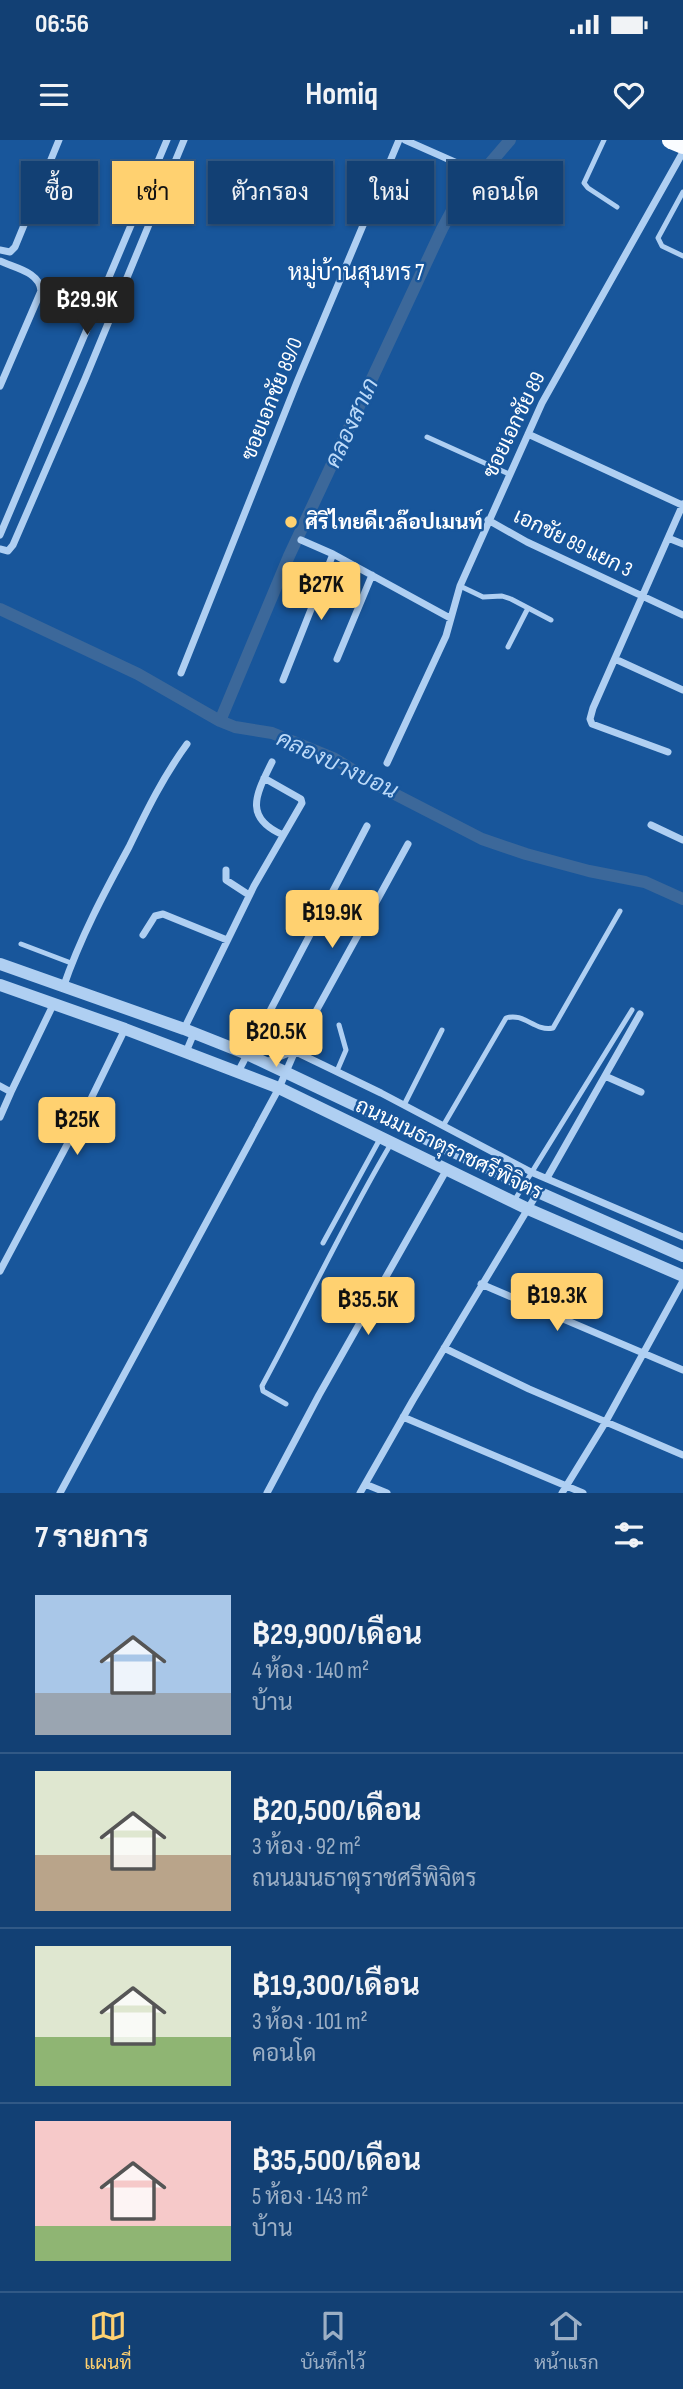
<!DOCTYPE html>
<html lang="th">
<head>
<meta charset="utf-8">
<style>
  :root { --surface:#124074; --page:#1b4779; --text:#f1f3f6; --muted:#9cafc5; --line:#315986; --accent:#ffd170 }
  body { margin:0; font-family:"Sofia Sans Condensed",Sarabun,sans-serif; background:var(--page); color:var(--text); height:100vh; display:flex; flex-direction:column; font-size:26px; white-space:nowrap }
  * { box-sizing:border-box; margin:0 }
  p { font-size:23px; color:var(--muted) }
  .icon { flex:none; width:38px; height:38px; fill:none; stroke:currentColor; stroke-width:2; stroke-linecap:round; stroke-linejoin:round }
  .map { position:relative; height:1353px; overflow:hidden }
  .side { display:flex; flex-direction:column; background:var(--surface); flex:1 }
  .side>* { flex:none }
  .hud { position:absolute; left:21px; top:21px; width:642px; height:63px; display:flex; gap:14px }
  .price { position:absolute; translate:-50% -60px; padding:0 16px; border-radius:7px; background:var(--accent); color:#111; font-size:23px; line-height:46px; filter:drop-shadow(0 2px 4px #0008) }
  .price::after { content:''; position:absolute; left:50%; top:42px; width:21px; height:16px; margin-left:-10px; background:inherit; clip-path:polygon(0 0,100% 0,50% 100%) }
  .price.selected { background:#222; color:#fff }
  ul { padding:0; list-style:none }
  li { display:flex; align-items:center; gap:21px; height:175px; padding:0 35px }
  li+li { border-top:2px solid var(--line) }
  li span { display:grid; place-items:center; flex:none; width:196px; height:140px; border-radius:0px; color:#555 }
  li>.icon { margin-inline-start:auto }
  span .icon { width:84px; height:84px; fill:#fffc; stroke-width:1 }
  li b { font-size:30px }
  h2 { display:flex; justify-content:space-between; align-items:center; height:84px; padding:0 35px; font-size:30px }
  .tag { padding:0 24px; border-radius:0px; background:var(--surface); box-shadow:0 2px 5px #0004,0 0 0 2px var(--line); font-size:24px; line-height:63px }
  .tag.selected { background:var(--accent); color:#111 }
  .status { display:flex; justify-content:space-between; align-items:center; height:49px; padding:0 35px; background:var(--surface); direction:ltr }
  .status svg { height:19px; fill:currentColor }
  header { display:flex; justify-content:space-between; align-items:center; height:91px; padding:0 35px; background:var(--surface); font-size:32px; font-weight:700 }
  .menu { display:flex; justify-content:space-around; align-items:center; height:98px; border-top:2px solid var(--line); background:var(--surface); font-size:19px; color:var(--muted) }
  .menu a { display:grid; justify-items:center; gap:4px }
  .menu .selected { color:var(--accent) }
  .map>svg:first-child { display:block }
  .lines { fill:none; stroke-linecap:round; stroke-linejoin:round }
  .canal { stroke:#3c689a; stroke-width:12 }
  .service { stroke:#afcff2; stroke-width:5 }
  .minor { stroke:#afcff2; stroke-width:7 }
  .tertiary { stroke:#afcff2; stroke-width:12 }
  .primary { stroke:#fafcff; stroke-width:18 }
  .poi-dot { fill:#ffd170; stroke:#18569b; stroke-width:2.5 }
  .labels { text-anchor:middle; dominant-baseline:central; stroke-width:5; stroke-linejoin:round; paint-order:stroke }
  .street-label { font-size:21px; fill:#fff; stroke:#18569b }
  .poi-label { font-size:21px; font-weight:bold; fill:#fff; stroke:#18569b; text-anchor:start }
  .neighbourhood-label { font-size:23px; fill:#fff; stroke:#18569b }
  .water-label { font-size:23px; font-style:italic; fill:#bbd9f8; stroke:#18569b }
</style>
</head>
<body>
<div class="status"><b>06:56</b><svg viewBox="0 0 49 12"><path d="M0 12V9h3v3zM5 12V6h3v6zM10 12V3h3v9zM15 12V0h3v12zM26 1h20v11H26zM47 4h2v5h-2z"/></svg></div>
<header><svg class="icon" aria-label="menu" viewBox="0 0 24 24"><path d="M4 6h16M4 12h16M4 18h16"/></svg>Homiq<svg class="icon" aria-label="heart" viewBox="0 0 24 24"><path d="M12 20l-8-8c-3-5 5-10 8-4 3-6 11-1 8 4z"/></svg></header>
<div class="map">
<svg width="683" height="1353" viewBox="0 0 683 1353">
  <rect width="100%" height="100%" fill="#18569b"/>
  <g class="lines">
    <path class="canal" d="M0,469L138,534L220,581L235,587L272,593L333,618L381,647L482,699L526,714L589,731L645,742L683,759
      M220,581L289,416L442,89L456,63L510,0"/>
    <path class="service" d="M604,0L584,43L588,48L617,67
      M683,52L658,98L662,106L683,116
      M427,297L509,334
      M460,446L483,457L502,456L511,459L551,480
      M508,507L528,468
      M21,804L71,823
      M337,931L346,910L339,885
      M404,965L442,890
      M443,986L506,878C524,872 535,892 553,888L620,771
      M514,1061L632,870
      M323,1103L381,997
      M286,1264L263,1251L262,1246C306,1165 345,1081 392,1002"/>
    <path class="minor" d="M405,0L466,27
      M0,110L10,112L15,107L59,0
      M0,121C15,128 40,132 41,151L0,246
      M528,294L682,365
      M488,380L527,402L683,475
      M0,395L167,0
      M668,398L683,404
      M301,400L333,414L450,478
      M0,409L8,411L13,405L85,239L184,0
      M337,519L372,435
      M615,519L683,550
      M181,533L297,242L399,0
      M283,540L333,414
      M668,612L592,584L590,579L593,568L683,364
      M272,622C257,653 242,677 283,695
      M387,623L446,496L460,446L542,263L683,12
      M651,685L683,700
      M226,730V740L249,755
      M143,795L155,776L163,774L227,800
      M63,848C80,798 104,753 129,707C147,670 163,637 187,604
      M184,889L254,746L302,663L301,659L264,638
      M186,912L194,893
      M266,922L294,911L381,953L531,1032L683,1097
      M238,932L367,686
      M605,936L641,952
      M0,946L11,952L54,863
      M0,977L11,952
      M547,1038L640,874
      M0,1131L86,969L125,889
      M481,1144L683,1230
      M444,1208L529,1249L683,1315
      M403,1277L583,1353
      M365,1344L387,1353
      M60,1353L279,948L298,904L408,704
      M267,1353L319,1255L447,1029
      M360,1353L413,1260L538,1052
      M562,1353L605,1283L683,1141"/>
    <path class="tertiary" d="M0,824L184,889L247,914L538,1052L683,1116
      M0,845L125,889L279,948L528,1069L683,1136"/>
    <path class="primary" d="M671,0L683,5"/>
  </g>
  <circle class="poi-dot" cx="291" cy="382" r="7"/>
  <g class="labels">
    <g class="street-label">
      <text transform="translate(272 259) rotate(-68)">ซอยเอกชัย 89/0</text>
      <text transform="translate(514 285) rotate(-64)">ซอยเอกชัย 89</text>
      <text transform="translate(573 403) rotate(26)">เอกชัย 89 แยก 3</text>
      <text transform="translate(449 1009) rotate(26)">ถนนมนธาตุราชศรีพิจิตร</text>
    </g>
    <g class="poi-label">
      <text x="305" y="382">ศิริไทยดีเวล๊อปเมนท์</text>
    </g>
    <g class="neighbourhood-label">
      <text x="356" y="133">หมู่บ้านสุนทร 7</text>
    </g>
    <g class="water-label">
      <text transform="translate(352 283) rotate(-65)">คลองสาเก</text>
      <text transform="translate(337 625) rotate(25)">คลองบางบอน</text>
    </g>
  </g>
</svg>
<b class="price selected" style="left:87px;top:197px">฿29.9K</b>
<b class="price" style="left:321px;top:482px">฿27K</b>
<b class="price" style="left:332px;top:810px">฿19.9K</b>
<b class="price" style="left:276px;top:929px">฿20.5K</b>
<b class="price" style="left:77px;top:1017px">฿25K</b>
<b class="price" style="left:557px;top:1193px">฿19.3K</b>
<b class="price" style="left:368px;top:1197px">฿35.5K</b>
<div class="hud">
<a class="tag">ซื้อ</a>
<a class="tag selected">เช่า</a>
<a class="tag">ตัวกรอง</a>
<a class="tag">ใหม่</a>
<a class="tag">คอนโด</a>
</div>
</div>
<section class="side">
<h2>7 รายการ<svg class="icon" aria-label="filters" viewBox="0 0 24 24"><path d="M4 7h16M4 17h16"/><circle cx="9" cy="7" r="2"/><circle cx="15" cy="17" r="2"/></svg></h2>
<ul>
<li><span style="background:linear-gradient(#a9c7e8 70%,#9aa5b1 0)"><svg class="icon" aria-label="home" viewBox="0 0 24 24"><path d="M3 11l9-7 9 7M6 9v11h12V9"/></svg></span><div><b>฿29,900/เดือน</b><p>4 ห้อง · 140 m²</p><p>บ้าน</p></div></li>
<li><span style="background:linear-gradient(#dfe7d0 60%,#b9a48a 0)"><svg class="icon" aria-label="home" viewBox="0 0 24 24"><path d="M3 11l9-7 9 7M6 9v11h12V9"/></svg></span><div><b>฿20,500/เดือน</b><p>3 ห้อง · 92 m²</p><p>ถนนมนธาตุราชศรีพิจิตร</p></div></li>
<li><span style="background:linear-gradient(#dfe7d0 65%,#8fb573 0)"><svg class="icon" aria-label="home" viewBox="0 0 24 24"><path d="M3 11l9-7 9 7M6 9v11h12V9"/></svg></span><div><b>฿19,300/เดือน</b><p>3 ห้อง · 101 m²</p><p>คอนโด</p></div></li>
<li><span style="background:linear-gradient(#f6c9c9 75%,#8fb573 0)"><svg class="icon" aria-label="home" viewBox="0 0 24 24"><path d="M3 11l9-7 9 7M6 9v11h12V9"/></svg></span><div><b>฿35,500/เดือน</b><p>5 ห้อง · 143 m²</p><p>บ้าน</p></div></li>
</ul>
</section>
<nav class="menu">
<a class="selected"><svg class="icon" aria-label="map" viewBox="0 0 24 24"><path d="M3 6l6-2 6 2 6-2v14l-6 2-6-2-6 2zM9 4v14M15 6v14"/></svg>แผนที่</a>
<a><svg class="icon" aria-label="saved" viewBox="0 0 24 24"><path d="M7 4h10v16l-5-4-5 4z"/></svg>บันทึกไว้</a>
<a><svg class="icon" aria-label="home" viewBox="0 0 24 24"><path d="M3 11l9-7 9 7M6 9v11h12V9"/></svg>หน้าแรก</a>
</nav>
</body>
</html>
